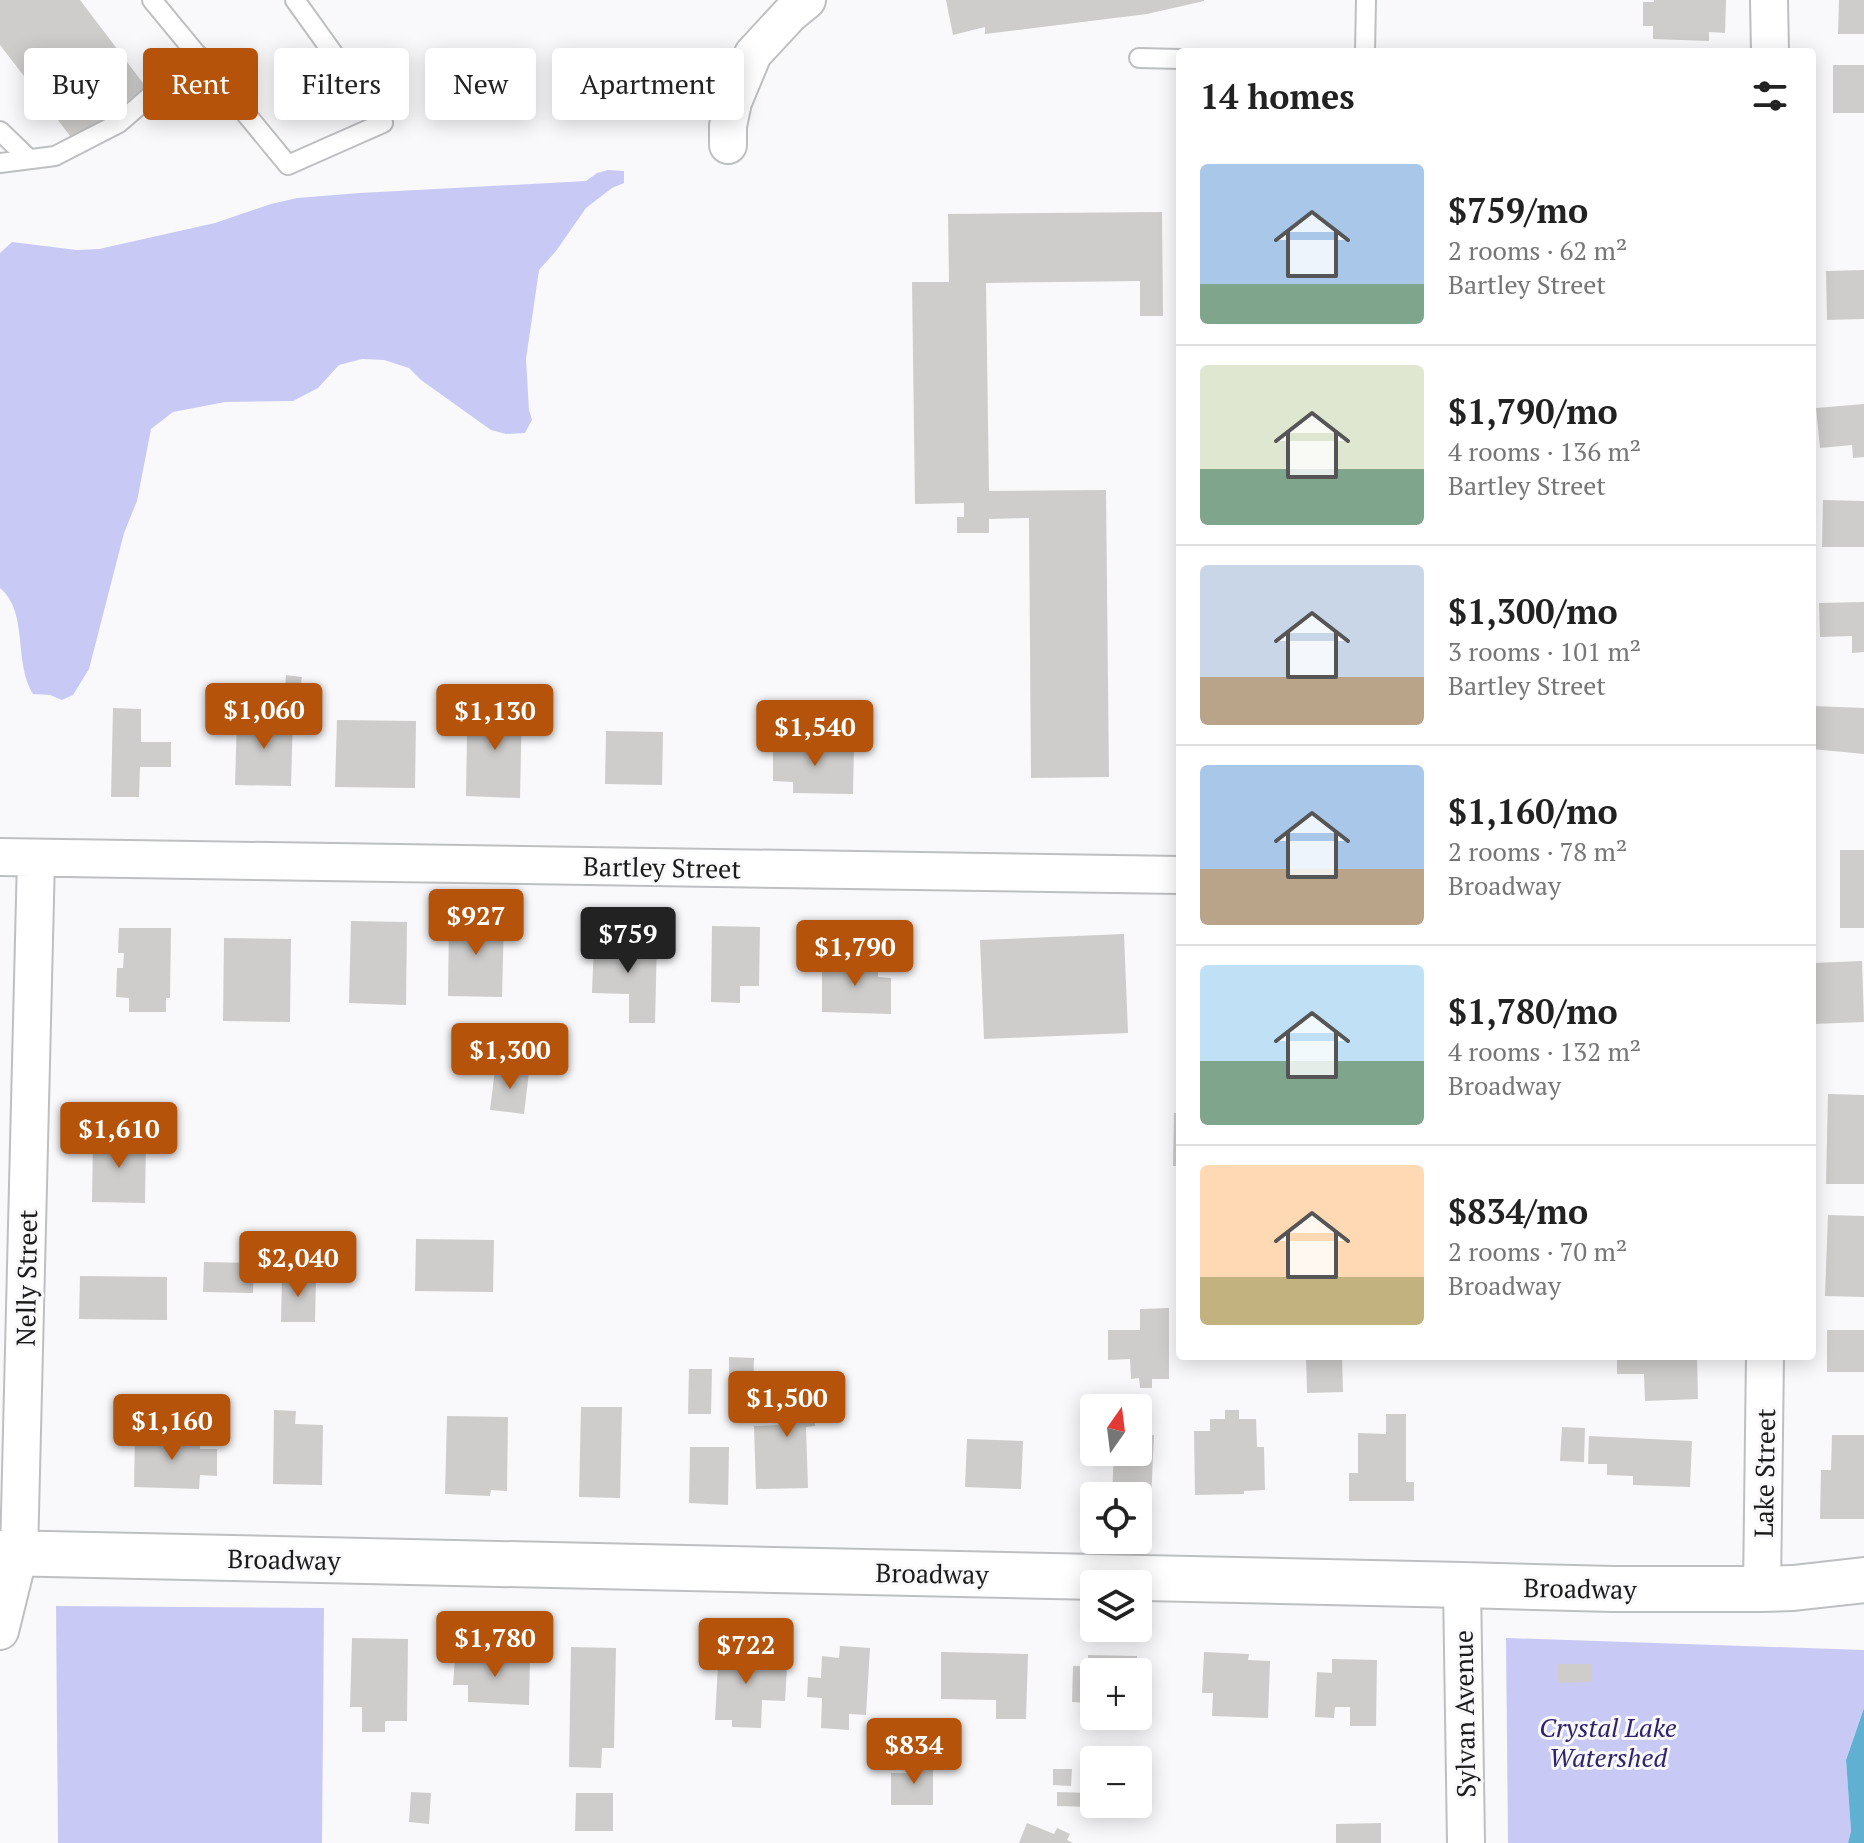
<!DOCTYPE html>
<html lang="en">
<head>
<meta charset="utf-8">
<style>
  :root { --surface:#fff; --page:#f2f2f2; --text:#222; --muted:#767676; --line:#e0e0e0; --accent:#b45309 }
  body { margin:0; font-family:"PT Serif",serif; background:var(--page); color:var(--text); height:100vh; display:flex; flex-direction:column; font-size:30px; white-space:nowrap }
  * { box-sizing:border-box; margin:0 }
  p { font-size:26px; color:var(--muted) }
  .icon { flex:none; width:44px; height:44px; fill:none; stroke:currentColor; stroke-width:2; stroke-linecap:round; stroke-linejoin:round }
  .map { position:relative; flex:1; overflow:hidden }
  .side { position:absolute; left:1176px; top:48px; width:640px; height:1312px; display:flex; flex-direction:column; background:var(--surface); border-radius:8px; box-shadow:0 4px 20px #0003 }
  .side>* { flex:none }
  .hud { position:absolute; left:24px; top:48px; width:760px; height:72px; display:flex; gap:16px }
  .needle { width:52px; rotate:14deg }
  .buttons { position:absolute; left:1080px; top:1394px; display:grid; gap:16px }
  .buttons a { display:grid; place-items:center; width:72px; height:72px; border-radius:8px; background:var(--surface); box-shadow:0 4px 20px #0003; font-size:40px }
  .price { position:absolute; translate:-50% -68px; padding:0 18px; border-radius:8px; background:var(--accent); color:#fff; font-size:26px; line-height:52px; filter:drop-shadow(0 2px 4px #0008) }
  .price::after { content:''; position:absolute; left:50%; top:48px; width:24px; height:18px; margin-left:-12px; background:inherit; clip-path:polygon(0 0,100% 0,50% 100%) }
  .price.active { background:#222; color:#fff }
  ul { padding:0; list-style:none }
  li { display:flex; align-items:center; gap:24px; height:200px; padding:0 24px }
  li+li { border-top:2px solid var(--line) }
  li span { display:grid; place-items:center; flex:none; width:224px; height:160px; border-radius:8px; color:#555 }
  li>.icon { margin-inline-start:auto }
  span .icon { width:96px; height:96px; fill:#fffc; stroke-width:1 }
  li b { font-size:34px }
  h2 { display:flex; justify-content:space-between; align-items:center; height:96px; padding:0 24px; font-size:34px }
  .tag { padding:0 28px; border-radius:8px; background:var(--surface); box-shadow:0 4px 20px #0003; font-size:28px; line-height:72px }
  .tag.active { background:var(--accent); color:#fff }
  .map>svg:first-child { display:block }
  .green { fill:#c9c9f6 }
  .water { fill:#60b1d1 }
  .building { fill:#cecdcc }
  .lines { fill:none; stroke-linecap:round; stroke-linejoin:round }
  .lane-casing { stroke:#bebfc0; stroke-width:22 }
  .street-casing { stroke:#bebfc0; stroke-width:40 }
  .secondary-casing { stroke:#bebfc0; stroke-width:48 }
  .lane { stroke:#fff; stroke-width:18 }
  .street { stroke:#fff; stroke-width:36 }
  .secondary { stroke:#fff; stroke-width:44 }
  .labels { text-anchor:middle; dominant-baseline:central; stroke-width:6; stroke-linejoin:round; paint-order:stroke }
  .street-label { font-size:26px; fill:#1b1b1b; stroke:#f9f9fb }
  .park-label { font-size:26px; font-style:italic; fill:#30236d; stroke:#f9f9fb }
</style>
</head>
<body>
<div class="map">
<svg width="1864" height="1843" viewBox="0 0 1864 1843">
  <rect width="100%" height="100%" fill="#f9f9fb"/>
  <path class="green" d="M608,170L624,171V183L612,188L586,208L556,251L539,270L526,359L529,410L532,420L525,433L506,434L491,430L421,380L409,368L384,360L362,359L339,365L318,388L293,401L225,402L173,412L151,429L137,501L124,533L89,669L73,695L62,700L50,695L33,694C13,662 29,612 0,588V253L12,242L77,250L99,249L215,223L271,204L297,198L360,193L586,181L597,173Z
    M56,1606L324,1608L322,1843H58Z
    M1506,1638L1864,1650V1708L1846,1760L1851,1831L1848,1843H1508Z"/>
  <path class="water" d="M1864,1708V1843H1848L1851,1831L1846,1760Z"/>
  <path class="building" d="M0,0H80L146,87L74,141L0,45Z
    M946,0H1204V1L1147,14L985,34V27L953,35Z
    M1654,0H1726L1725,33L1709,32V41L1653,39V26H1643V2H1654Z
    M1839,0H1864V34H1838Z
    M1833,65H1864V113H1833Z
    M1162,212L1163,316H1140V281L986,283L989,491L1106,490L1109,777L1031,778L1029,518L989,519V533H957V517H964V503L915,504L912,282H949L948,214Z
    M1864,270V319L1827,320L1826,271Z
    M1864,404V457L1853,458L1852,445L1820,448L1816,408Z
    M1823,500L1864,501V547H1822Z
    M1864,602V652L1852,653V636L1820,637L1819,603Z
    M286,675L302,677L298,702L284,700Z
    M478,702L522,703L520,798L466,796L467,734H477Z
    M1812,706L1864,708V754L1812,749Z
    M113,708L141,709V742H171V767H140L139,797H111Z
    M237,716L293,717L291,786L235,785Z
    M337,720L416,721L415,788L335,787Z
    M606,731L663,732L662,785L605,784Z
    M773,745L854,746L853,794L793,793V782L773,781Z
    M1840,850H1864V928H1840Z
    M449,917L504,918L502,997L448,996Z
    M351,921L407,922L406,1005L349,1003Z
    M712,926L760,927L759,986H740V1003L711,1002Z
    M119,928H171L170,998H166V1012H129V998L116,997L117,968H123L124,953H118Z
    M1124,934L1128,1033L984,1039L980,940Z
    M224,938L291,939L290,1022L223,1021Z
    M627,938H657L655,1023H629V994L592,993L594,942H627Z
    M822,961L878,962V977L891,978V1014L822,1012Z
    M1862,961L1864,1022L1813,1024L1812,963Z
    M495,1069L529,1072L524,1114L490,1110Z
    M1828,1094L1864,1095V1184H1826Z
    M1174,1113H1180V1166H1173Z
    M93,1137L146,1138L145,1203L92,1202Z
    M1828,1215L1864,1216V1297L1825,1296Z
    M416,1239L494,1240L493,1292L415,1291Z
    M204,1262L254,1263L253,1293L203,1292Z
    M80,1276L167,1277V1320L79,1319Z
    M282,1276H316L315,1322H281Z
    M1169,1308V1379H1152V1388H1140L1139,1378L1131,1379L1130,1359L1108,1360V1330H1140V1309Z
    M1827,1330H1864V1372H1827Z
    M1306,1356H1342L1343,1392L1307,1393Z
    M1617,1356H1697L1698,1399L1645,1401L1644,1374H1617Z
    M729,1357L754,1358L753,1394H729Z
    M689,1369H712L711,1414H688Z
    M814,1375L815,1426L806,1427L808,1488L756,1489L754,1426L785,1425L783,1376Z
    M581,1407H622L620,1498L579,1497Z
    M274,1410L296,1411L295,1424L323,1425L322,1485L273,1484Z
    M1225,1410H1239V1419H1256L1257,1447H1264L1265,1490L1244,1491V1494L1195,1495L1194,1431H1210V1419H1225Z
    M1386,1414H1406V1482H1414V1501H1349V1473H1358V1433L1386,1434Z
    M447,1416L508,1417L507,1491L491,1490L490,1496L445,1494Z
    M1562,1427L1585,1428L1584,1462L1560,1461Z
    M1138,1434L1154,1435L1151,1500L1138,1499V1496H1112L1114,1452H1138Z
    M135,1435L200,1436V1449H217V1476L200,1475L199,1489L134,1487Z
    M1832,1435H1864V1519H1820L1821,1470H1831Z
    M1589,1436L1692,1441L1690,1487L1633,1485V1476L1607,1475V1464H1588Z
    M967,1439L1023,1441L1021,1489L965,1487Z
    M690,1447H729L728,1505L689,1503Z
    M352,1638L408,1639L407,1721H385V1732H362V1707H350Z
    M719,1646L763,1648V1665L787,1667L785,1701L762,1700L761,1728L732,1727V1720H715Z
    M840,1646L870,1648L866,1715L849,1714V1730L821,1728L822,1698L807,1697L808,1677L821,1678L822,1656L839,1658Z
    M571,1647L616,1648L614,1748H602L601,1768L569,1767Z
    M941,1652L1028,1654L1026,1719H996V1700L941,1699Z
    M1204,1652L1249,1654L1248,1660L1270,1661L1268,1718L1212,1716L1213,1693H1202Z
    M470,1655L530,1657L529,1705L468,1702V1685H453L455,1658L469,1659Z
    M1088,1655L1137,1656V1672H1094V1703L1072,1702L1073,1666H1088Z
    M1332,1659L1377,1660L1376,1726H1350V1707H1335L1334,1718L1315,1717L1317,1672L1332,1673Z
    M1558,1664H1592V1682L1557,1683Z
    M933,1758V1805H891V1773H917V1759Z
    M1053,1769H1072L1071,1786L1053,1785Z
    M411,1792L431,1793L429,1824L409,1822Z
    M1057,1792L1090,1793V1807L1057,1806Z
    M576,1793H613V1831H575Z
    M1027,1823L1054,1834L1057,1828L1070,1834L1067,1840L1073,1843H1019Z
    M1381,1823V1843H1336V1824Z"/>
  <g class="lines">
    <g class="lane-casing">
      <path id="lane" d="M152,0L288,165L383,123L295,0
        M1365,52L1366,0
        M1139,58L1180,59
        M0,131L29,159
        M0,163L55,156L119,123L198,55"/>
    </g>
    <g class="street-casing">
      <path id="street" d="M1769,0L1770,52
        M728,145V126L733,102L753,54L790,14L807,0
        M0,857L1180,875
        M1462,1585L1466,1843
        M1762,1589L1765,1356
        M0,1631L19,1554L36,858"/>
    </g>
    <g class="secondary-casing">
      <path id="secondary" d="M0,1553L1462,1585L1613,1589H1762L1793,1588L1864,1580"/>
    </g>
    <use href="#lane" class="lane"/>
    <use href="#street" class="street"/>
    <use href="#secondary" class="secondary"/>
  </g>
  <g class="labels">
    <g class="street-label">
      <text transform="translate(662 867) rotate(1)">Bartley Street</text>
      <text transform="translate(26 1278) rotate(-89)">Nelly Street</text>
      <text transform="translate(1764 1473) rotate(-89)">Lake Street</text>
      <text transform="translate(284 1559) rotate(1)">Broadway</text>
      <text transform="translate(932 1573) rotate(1)">Broadway</text>
      <text transform="translate(1580 1588) rotate(1)">Broadway</text>
      <text transform="translate(1464 1714) rotate(-91)">Sylvan Avenue</text>
    </g>
    <g class="park-label">
      <text x="1608" y="1727">Crystal Lake<tspan x="1608" dy="30">Watershed</tspan></text>
    </g>
  </g>
</svg>
<div class="buttons">
<a><svg class="needle" viewBox="-14 -14 28 28"><path d="M0-13l5 13h-10z" fill="#e53935"/><path d="M0 13l5-13h-10z" fill="#767676"/></svg></a>
<a><svg class="icon" aria-label="locate" viewBox="0 0 24 24"><circle cx="12" cy="12" r="6"/><path d="M12 2v4M12 18v4M2 12h4M18 12h4"/></svg></a>
<a><svg class="icon" aria-label="layers" viewBox="0 0 24 24"><path d="M12 4l9 5-9 5-9-5zM3 14l9 5 9-5"/></svg></a>
<a>+</a>
<a>−</a>
</div>
<b class="price" style="left:264px;top:751px">$1,060</b>
<b class="price" style="left:495px;top:752px">$1,130</b>
<b class="price" style="left:815px;top:768px">$1,540</b>
<b class="price" style="left:476px;top:957px">$927</b>
<b class="price active" style="left:628px;top:975px">$759</b>
<b class="price" style="left:855px;top:988px">$1,790</b>
<b class="price" style="left:510px;top:1091px">$1,300</b>
<b class="price" style="left:119px;top:1170px">$1,610</b>
<b class="price" style="left:298px;top:1299px">$2,040</b>
<b class="price" style="left:787px;top:1439px">$1,500</b>
<b class="price" style="left:172px;top:1462px">$1,160</b>
<b class="price" style="left:495px;top:1679px">$1,780</b>
<b class="price" style="left:746px;top:1686px">$722</b>
<b class="price" style="left:914px;top:1786px">$834</b>
<div class="hud">
<a class="tag">Buy</a>
<a class="tag active">Rent</a>
<a class="tag">Filters</a>
<a class="tag">New</a>
<a class="tag">Apartment</a>
</div>
<section class="side">
<h2>14 homes<svg class="icon" aria-label="filters" viewBox="0 0 24 24"><path d="M4 7h16M4 17h16"/><circle cx="9" cy="7" r="2"/><circle cx="15" cy="17" r="2"/></svg></h2>
<ul>
<li><span style="background:linear-gradient(#a9c7e8 75%,#7fa58c 0)"><svg class="icon" aria-label="home" viewBox="0 0 24 24"><path d="M3 11l9-7 9 7M6 9v11h12V9"/></svg></span><div><b>$759/mo</b><p>2 rooms · 62 m²</p><p>Bartley Street</p></div></li>
<li><span style="background:linear-gradient(#dfe7d0 65%,#7fa58c 0)"><svg class="icon" aria-label="home" viewBox="0 0 24 24"><path d="M3 11l9-7 9 7M6 9v11h12V9"/></svg></span><div><b>$1,790/mo</b><p>4 rooms · 136 m²</p><p>Bartley Street</p></div></li>
<li><span style="background:linear-gradient(#c9d6e8 70%,#b9a48a 0)"><svg class="icon" aria-label="home" viewBox="0 0 24 24"><path d="M3 11l9-7 9 7M6 9v11h12V9"/></svg></span><div><b>$1,300/mo</b><p>3 rooms · 101 m²</p><p>Bartley Street</p></div></li>
<li><span style="background:linear-gradient(#a9c7e8 65%,#b9a48a 0)"><svg class="icon" aria-label="home" viewBox="0 0 24 24"><path d="M3 11l9-7 9 7M6 9v11h12V9"/></svg></span><div><b>$1,160/mo</b><p>2 rooms · 78 m²</p><p>Broadway</p></div></li>
<li><span style="background:linear-gradient(#bfe0f5 60%,#7fa58c 0)"><svg class="icon" aria-label="home" viewBox="0 0 24 24"><path d="M3 11l9-7 9 7M6 9v11h12V9"/></svg></span><div><b>$1,780/mo</b><p>4 rooms · 132 m²</p><p>Broadway</p></div></li>
<li><span style="background:linear-gradient(#ffd9b3 70%,#c2b280 0)"><svg class="icon" aria-label="home" viewBox="0 0 24 24"><path d="M3 11l9-7 9 7M6 9v11h12V9"/></svg></span><div><b>$834/mo</b><p>2 rooms · 70 m²</p><p>Broadway</p></div></li>
</ul>
</section>
</div>
</body>
</html>
